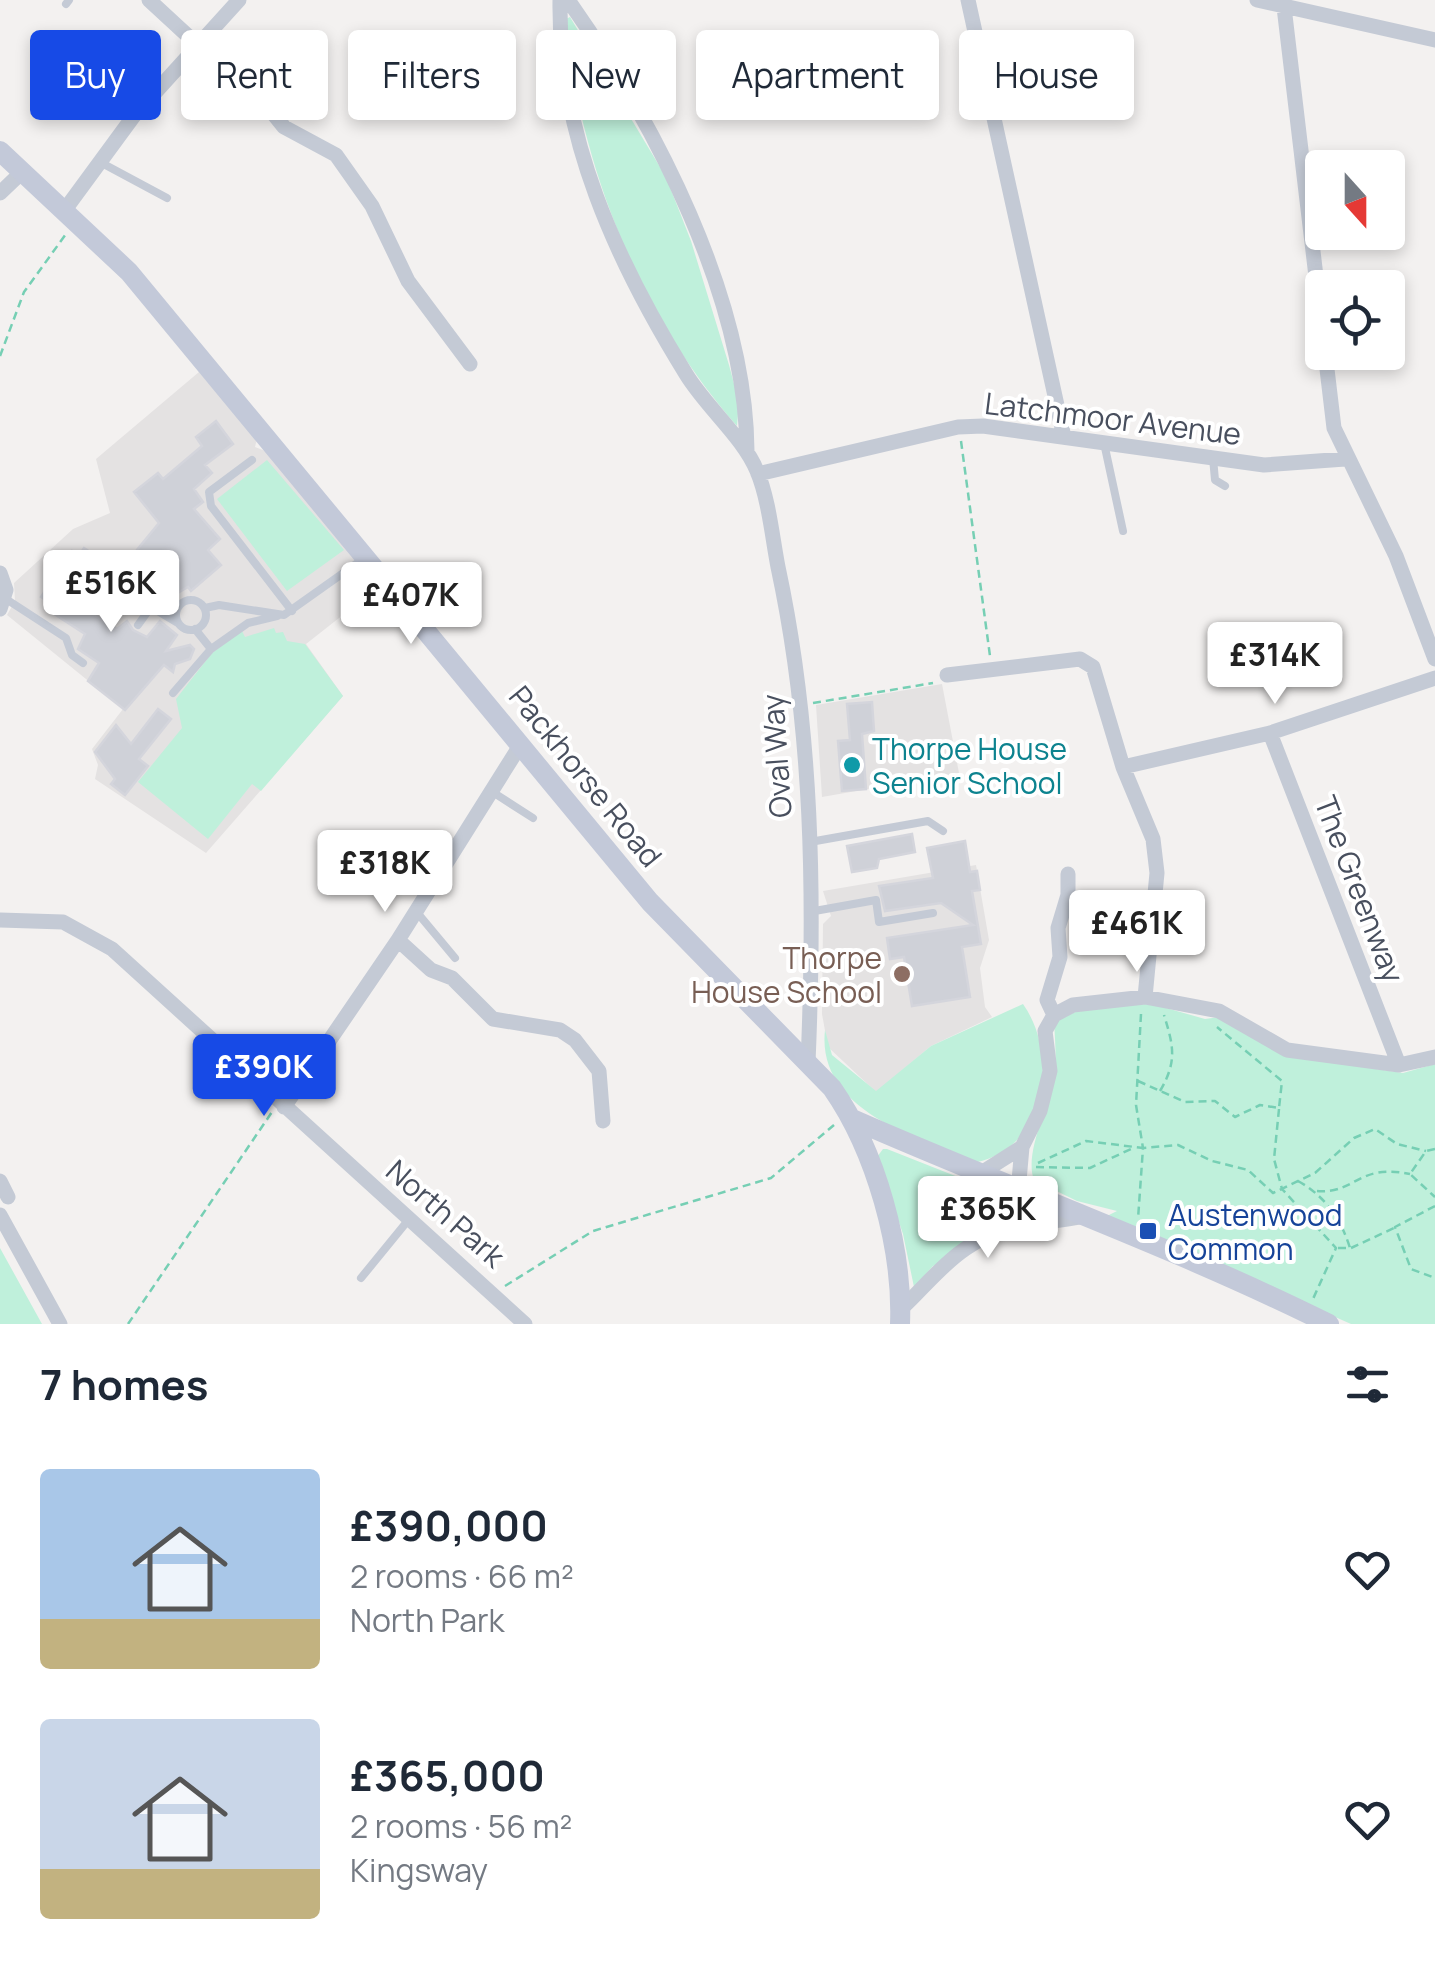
<!DOCTYPE html>
<html lang="en">
<head>
<meta charset="utf-8">
<style>
  :root { --surface:#fff; --page:#f2f2f3; --text:#1f2937; --muted:#747a83; --accent:#174ae6 }
  body { margin:0; font-family:Manrope,sans-serif; background:var(--page); color:var(--text); height:100vh; display:flex; flex-direction:column; font-size:38px; white-space:nowrap }
  * { box-sizing:border-box; margin:0 }
  p { font-size:32px; color:var(--muted) }
  .icon { flex:none; width:55px; height:55px; fill:none; stroke:currentColor; stroke-width:2; stroke-linecap:round; stroke-linejoin:round }
  .map { position:relative; height:1324px; overflow:hidden }
  .side { display:flex; flex-direction:column; background:var(--surface); flex:1 }
  .side>* { flex:none }
  .banner { position:absolute; left:30px; top:30px; width:1375px; height:90px; display:flex; gap:20px }
  .needle { width:65px; rotate:159deg }
  .controls { position:absolute; left:1305px; top:150px; display:grid; gap:20px }
  .controls a { display:grid; place-items:center; width:100px; height:100px; border-radius:10px; background:var(--surface); box-shadow:0 5px 15px #0003; font-size:50px }
  .price { position:absolute; translate:-50% -85px; padding:0 22px; border-radius:10px; background:#fff; color:#222; font-size:32px; line-height:65px; filter:drop-shadow(0 2px 5px #0008) }
  .price::after { content:''; position:absolute; left:50%; top:60px; width:30px; height:22px; margin-left:-15px; background:inherit; clip-path:polygon(0 0,100% 0,50% 100%) }
  .price.selected { background:var(--accent); color:#fff }
  ul { padding:0; list-style:none }
  li { display:flex; align-items:center; gap:30px; height:250px; padding:0 40px }
  li span { display:grid; place-items:center; flex:none; width:280px; height:200px; border-radius:10px; color:#555 }
  li>.icon { margin-inline-start:auto }
  span .icon { width:120px; height:120px; fill:#fffc; stroke-width:1 }
  li b { font-size:42px }
  h2 { display:flex; justify-content:space-between; align-items:center; height:120px; padding:0 40px; font-size:42px }
  .chip { padding:0 35px; border-radius:10px; background:var(--surface); box-shadow:0 5px 15px #0003; font-size:35px; line-height:90px }
  .chip.selected { background:var(--accent); color:#fff }
  .map>svg:first-child { display:block }
  .education { fill:#e4e2e2 }
  .green { fill:#bff0db }
  .building { fill:#cfd1d8; stroke:#d4d5dc; stroke-width:2.5 }
  .lines { fill:none; stroke-linecap:round; stroke-linejoin:round }
  .path { stroke:#76cfb4; stroke-width:2.5; stroke-dasharray:8 5; stroke-linecap:butt }
  .lane { stroke:#c4cad5; stroke-width:8 }
  .street { stroke:#c4cad5; stroke-width:15 }
  .secondary { stroke:#c3c9d9; stroke-width:20 }
  .culture-dot { fill:#0f9aa8; stroke:#fff; stroke-width:4 }
  .education-dot { fill:#8d6e63; stroke:#fff; stroke-width:4 }
  .transit-dot { fill:#1a4fb4; stroke:#fff; stroke-width:4 }
  .labels { text-anchor:middle; dominant-baseline:central; stroke-width:8; stroke-linejoin:round; paint-order:stroke }
  .street-label { font-size:30px; fill:#484f5e; stroke:#fff }
  .culture-label { font-size:30px; fill:#0d838f; stroke:#fff; text-anchor:start }
  .education-label { font-size:30px; fill:#785e54; stroke:#fff; text-anchor:end }
  .transit-label { font-size:30px; fill:#164399; stroke:#fff; text-anchor:start }
</style>
</head>
<body>
<div class="map">
<svg width="1435" height="1324" viewBox="0 0 1435 1324">
  <rect width="100%" height="100%" fill="#f3f1f0"/>
  <path class="education" d="M199,372L257,439L255,447L268,452L381,585L306,644L343,696L206,853L95,779L98,765L92,749L123,709L7,615L15,601L14,583L73,529L110,513L96,459Z
    M942,684L959,773L822,797L816,705Z
    M976,865L989,940L980,968L985,1007L992,1017L931,1046L876,1092L828,1047L822,1014L823,924L831,916L823,891Z"/>
  <path class="green" d="M570,17L666,177L691,241L729,365L739,402L737,426C637,312 583,169 564,20Z
    M267,460L344,550L287,591L217,499Z
    M274,628L276,633L283,632L287,641L305,644L343,696L261,791L252,784L208,839L138,782L182,728L176,699L212,653L242,631L245,637Z
    M1023,1004C1059,1055 1047,1146 978,1162C920,1139 816,1111 825,1030L832,1055L876,1091L931,1046Z
    M1152,1004L1205,1019L1227,1016L1283,1055L1403,1073L1435,1064V1324H1351L1107,1216L1117,1211L1077,1201L1034,1180C1024,1154 1048,1108 1054,1079C1057,1060 1055,1040 1054,1021L1092,1005Z
    M883,1149H887L1057,1216L933,1266L914,1287L903,1234L877,1157Z
    M0,1248L42,1324H0Z"/>
  <path class="building" d="M216,421L233,444L205,465L212,473L194,489L203,502L194,509L220,539L208,550L221,565L191,591L188,587L176,594L165,606L122,568L159,523L134,492L158,473L163,479L202,446L196,437Z
    M84,548L105,562L81,606L117,629L127,621L133,630L147,637L160,621L177,635L166,651L190,645L194,649L190,659L175,664L173,672L164,665L125,710L88,681L99,663L78,649L85,634L51,612L55,606L41,597L72,551L79,556Z
    M872,702L874,731L862,734L866,789L842,791L838,741L850,740L847,704Z
    M158,709L171,719L139,759L148,766L125,795L111,784L115,779L95,752L116,725L131,744Z
    M912,834L915,852L879,859L877,868L852,872L847,846Z
    M965,841L970,872L977,871L980,890L972,891L981,944L962,947L970,997L912,1006L904,957L890,959L887,938L973,925L941,903L885,911L879,886L933,878L927,848Z"/>
  <g class="lines">
    <path class="path" d="M0,356L24,292L66,234
      M961,441L990,656
      M813,703L933,683
      M1141,1014L1136,1105L1143,1148L1178,1145L1212,1161L1248,1170L1273,1193L1315,1173L1354,1138L1375,1129L1397,1144L1426,1151
      M1138,1081L1185,1102L1215,1101L1235,1117L1260,1105L1279,1108L1282,1081L1217,1027
      M1160,1091C1177,1062 1174,1047 1164,1015
      M1279,1109L1274,1159L1282,1189L1336,1248L1313,1299
      M1435,1149L1426,1151L1410,1174L1435,1197
      M1038,1163L1086,1141L1143,1148L1138,1219
      M1036,1167L1090,1168L1133,1148
      M1298,1181C1325,1196 1341,1219 1350,1248H1337
      M1317,1191C1356,1194 1358,1163 1410,1174
      M1435,1206L1395,1227L1411,1269L1435,1278
      M1351,1248L1394,1228
      M505,1286L593,1231L771,1178L834,1125
      M128,1324L272,1112"/>
    <path class="lane" d="M66,4L69,0
      M98,161L167,198
      M1104,443L1123,531
      M1213,458L1215,480L1225,486
      M252,460L209,492L211,506L292,611
      M6,599L66,638L72,655L83,663
      M176 615a15 15 0 1 1 30 0a15 15 0 1 1-30 0Z
      M205,608L219,605L284,615L363,559
      M138,625L151,607L178,623
      M211,649L248,623L277,616
      M173,693L211,649L195,629
      M491,791L533,818
      M810,842L928,821L943,831
      M415,910L455,958
      M809,912L876,900L879,922L933,913
      M361,1278L410,1218"/>
    <path class="street" d="M149,0L214,60L243,76L284,127L336,155L372,206L408,281L470,364
      M560,0C558,135 616,261 686,374C706,407 743,437 757,471C769,500 772,536 778,567C813,730 815,897 808,1063
      M568,0C655,123 746,298 747,451
      M968,0L1064,437
      M1257,0L1435,40
      M1284,7L1334,428L1396,556L1435,659
      M0,193L22,172
      M64,211L133,117L239,0
      M758,474L958,427L983,426L1264,465L1345,459
      M0,573L6,590L0,609
      M947,675L1080,659L1093,667L1123,767L1153,839L1157,873L1145,997
      M1270,733L1399,1065
      M1123,767L1270,733L1435,678
      M0,920L63,922L112,949L525,1324
      M398,940L431,970L452,978L493,1019L560,1030L575,1040L599,1071L603,1121
      M1054,1015L1047,1000L1060,957L1058,928L1068,895V874
      M284,1107L398,940L521,744
      M978,1175L1022,1147
      M0,1181L8,1197
      M1018,1192L1022,1147L1040,1111L1050,1071L1045,1031L1054,1015L1073,1005L1145,997L1219,1011L1287,1050L1399,1065L1435,1057
      M0,1215L60,1324
      M901,1309C922,1290 941,1265 965,1249C998,1225 1040,1224 1079,1217"/>
    <path class="secondary" d="M0,151L129,272L650,902L832,1088C876,1151 903,1248 900,1324
      M852,1119C1011,1189 1174,1247 1329,1324"/>
  </g>
  <circle class="culture-dot" cx="852" cy="765" r="10"/>
  <circle class="education-dot" cx="902" cy="974" r="10"/>
  <rect class="transit-dot" x="1138" y="1221" width="20" height="20" rx="5"/>
  <g class="labels">
    <g class="street-label">
      <text transform="translate(1113 418) rotate(7)">Latchmoor Avenue</text>
      <text transform="translate(776 756) rotate(-94)">Oval Way</text>
      <text transform="translate(586 776) rotate(51)">Packhorse Road</text>
      <text transform="translate(1360 889) rotate(69)">The Greenway</text>
      <text transform="translate(446 1213) rotate(41)">North Park</text>
    </g>
    <g class="culture-label">
      <text x="872" y="748">Thorpe House<tspan x="872" dy="34">Senior School</tspan></text>
    </g>
    <g class="education-label">
      <text x="882" y="957">Thorpe<tspan x="882" dy="34">House School</tspan></text>
    </g>
    <g class="transit-label">
      <text x="1168" y="1214">Austenwood<tspan x="1168" dy="34">Common</tspan></text>
    </g>
  </g>
</svg>
<div class="controls">
<a><svg class="needle" viewBox="-14 -14 28 28"><path d="M0-13l5 13h-10z" fill="#e53935"/><path d="M0 13l5-13h-10z" fill="#747a83"/></svg></a>
<a><svg class="icon" aria-label="locate" viewBox="0 0 24 24"><circle cx="12" cy="12" r="6"/><path d="M12 2v4M12 18v4M2 12h4M18 12h4"/></svg></a>
</div>
<b class="price" style="left:111px;top:635px">£516K</b>
<b class="price" style="left:411px;top:647px">£407K</b>
<b class="price" style="left:1275px;top:707px">£314K</b>
<b class="price" style="left:385px;top:915px">£318K</b>
<b class="price" style="left:1137px;top:975px">£461K</b>
<b class="price selected" style="left:264px;top:1119px">£390K</b>
<b class="price" style="left:988px;top:1261px">£365K</b>
<div class="banner">
<a class="chip selected">Buy</a>
<a class="chip">Rent</a>
<a class="chip">Filters</a>
<a class="chip">New</a>
<a class="chip">Apartment</a>
<a class="chip">House</a>
</div>
</div>
<section class="side">
<h2>7 homes<svg class="icon" aria-label="filters" viewBox="0 0 24 24"><path d="M4 7h16M4 17h16"/><circle cx="9" cy="7" r="2"/><circle cx="15" cy="17" r="2"/></svg></h2>
<ul>
<li><span style="background:linear-gradient(#a9c7e8 75%,#c2b280 0)"><svg class="icon" aria-label="home" viewBox="0 0 24 24"><path d="M3 11l9-7 9 7M6 9v11h12V9"/></svg></span><div><b>£390,000</b><p>2 rooms · 66 m²</p><p>North Park</p></div><svg class="icon" aria-label="heart" viewBox="0 0 24 24"><path d="M12 20l-8-8c-3-5 5-10 8-4 3-6 11-1 8 4z"/></svg></li>
<li><span style="background:linear-gradient(#c9d6e8 75%,#c2b280 0)"><svg class="icon" aria-label="home" viewBox="0 0 24 24"><path d="M3 11l9-7 9 7M6 9v11h12V9"/></svg></span><div><b>£365,000</b><p>2 rooms · 56 m²</p><p>Kingsway</p></div><svg class="icon" aria-label="heart" viewBox="0 0 24 24"><path d="M12 20l-8-8c-3-5 5-10 8-4 3-6 11-1 8 4z"/></svg></li>
</ul>
</section>
</body>
</html>
